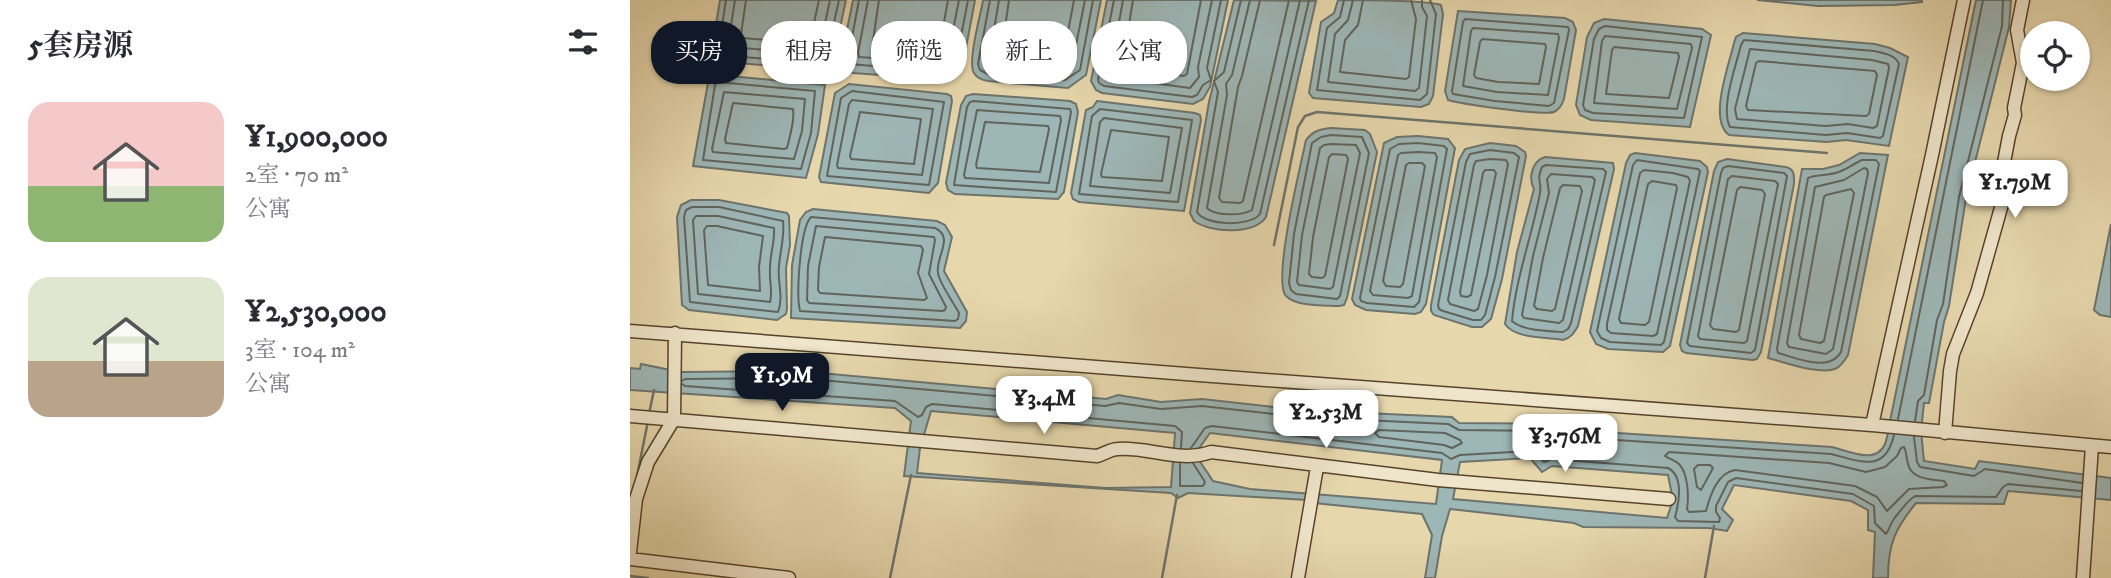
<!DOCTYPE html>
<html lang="zh">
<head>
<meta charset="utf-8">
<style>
  :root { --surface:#fff; --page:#f7f7f7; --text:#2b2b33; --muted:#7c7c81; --accent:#111827 }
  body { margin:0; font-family:"IM FELL DW Pica","Noto Serif SC",serif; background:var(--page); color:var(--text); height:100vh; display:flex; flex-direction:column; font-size:26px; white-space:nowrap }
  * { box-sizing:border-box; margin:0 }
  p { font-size:23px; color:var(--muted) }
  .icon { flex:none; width:38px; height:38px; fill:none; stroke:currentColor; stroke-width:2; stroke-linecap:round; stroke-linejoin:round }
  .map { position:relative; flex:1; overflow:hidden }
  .details { display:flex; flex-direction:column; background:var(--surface); width:630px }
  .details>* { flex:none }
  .guide { position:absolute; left:21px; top:21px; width:665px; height:63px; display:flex; gap:14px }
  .fabs { position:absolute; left:1390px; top:21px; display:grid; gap:14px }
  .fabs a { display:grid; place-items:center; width:70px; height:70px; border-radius:50%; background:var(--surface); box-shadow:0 2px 5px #0004; font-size:35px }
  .price { position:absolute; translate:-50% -60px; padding:0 16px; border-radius:14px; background:#fff; color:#222; font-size:23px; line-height:46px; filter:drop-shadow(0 2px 4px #0008) }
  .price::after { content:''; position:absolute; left:50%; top:42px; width:21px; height:16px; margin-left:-10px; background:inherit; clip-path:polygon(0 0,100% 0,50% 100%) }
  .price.selected { background:var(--accent); color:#fff }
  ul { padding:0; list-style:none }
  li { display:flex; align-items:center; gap:21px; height:175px; padding:0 28px }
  li span { display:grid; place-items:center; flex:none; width:196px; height:140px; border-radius:21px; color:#555 }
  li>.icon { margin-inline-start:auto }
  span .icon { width:84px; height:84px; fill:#fffc; stroke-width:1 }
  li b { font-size:30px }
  h2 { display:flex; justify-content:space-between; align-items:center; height:84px; padding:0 28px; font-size:30px }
  .tag { padding:0 24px; border-radius:28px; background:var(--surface); box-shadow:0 2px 5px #0004; font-size:24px; line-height:63px }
  .tag.selected { background:var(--accent); color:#fff }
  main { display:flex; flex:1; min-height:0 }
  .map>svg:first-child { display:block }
  .water { fill:#9db6b6; stroke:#6d746d; stroke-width:2; fill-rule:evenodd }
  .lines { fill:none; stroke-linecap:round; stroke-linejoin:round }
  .shore { stroke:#61645b; stroke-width:2 }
  .stream { stroke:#6d746d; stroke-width:2.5 }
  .minor-casing { stroke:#56432b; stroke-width:15 }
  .minor { stroke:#efe5ca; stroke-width:12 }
</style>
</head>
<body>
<main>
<section class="details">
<h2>5套房源<svg class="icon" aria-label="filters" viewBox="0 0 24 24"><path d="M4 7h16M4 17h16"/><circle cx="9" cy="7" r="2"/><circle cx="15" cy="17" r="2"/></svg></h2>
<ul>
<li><span style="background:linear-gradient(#f6c9c9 60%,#8fb573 0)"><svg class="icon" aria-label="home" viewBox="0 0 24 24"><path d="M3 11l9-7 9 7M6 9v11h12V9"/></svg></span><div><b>¥1,900,000</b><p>2室 · 70 m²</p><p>公寓</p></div></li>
<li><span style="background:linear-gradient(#dfe7d0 60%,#b9a48a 0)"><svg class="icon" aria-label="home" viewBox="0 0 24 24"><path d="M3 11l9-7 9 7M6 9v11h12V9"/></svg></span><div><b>¥2,530,000</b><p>3室 · 104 m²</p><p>公寓</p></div></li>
</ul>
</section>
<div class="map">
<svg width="1481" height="578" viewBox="0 0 1481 578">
  <rect width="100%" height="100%" fill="#e7d7ad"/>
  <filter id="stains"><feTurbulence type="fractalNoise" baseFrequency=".00286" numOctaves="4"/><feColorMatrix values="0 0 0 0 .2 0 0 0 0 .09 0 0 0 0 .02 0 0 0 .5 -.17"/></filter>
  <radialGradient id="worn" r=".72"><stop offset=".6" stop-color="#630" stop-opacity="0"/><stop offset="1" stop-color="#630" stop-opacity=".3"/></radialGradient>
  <path class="water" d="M90,0H216L205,51L198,67L188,70L85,61L81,54Z
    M223,0H345L333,64L328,75L319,80L223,73L213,69L211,59Z
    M353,0H471L456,75L438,88L358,81C352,80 347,78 344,73C337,62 351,14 353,0Z
    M477,0H598L580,87L573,99L563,104L472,93L466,90L461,81Z
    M604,0L686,1L636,217C624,235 581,233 564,221L560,213L579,102Z
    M708,0C731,0 794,0 811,5L813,14L803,96L799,104L791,107L683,98L679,93L691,22L704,13Z
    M1127,0H1292V2L1264,5L1188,6Z
    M1346,0H1381L1379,27L1336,198L1319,306L1314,322L1299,403H1294L1291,431L1294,461L1345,469L1349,461L1481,478V500L1378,491L1374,504L1286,503C1265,529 1258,544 1258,578H1243L1245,532L1238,530V510L1221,501L1104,485L1092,509L1103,520L1097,531L1079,528L953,527L944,523L820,509L812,536L805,578H795L802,535L792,514L684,503L677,500L558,493L548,498L541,493L274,476L281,421L265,408L0,390V368L10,369L11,364L50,372L168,371L476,399L488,395L531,402L572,399L670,410L822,417L829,423L940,424L941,430L1202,447C1218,451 1246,465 1255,444C1257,439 1258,432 1259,426ZM301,411L545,433L541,487L475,488L287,473L290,448ZM580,433L812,460L806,504L620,489L583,481L565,454ZM900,458L912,472L922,466L1038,475L1043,500L1037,518L823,499L830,462Z
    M828,11L935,18L943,22L946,30L934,99C932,105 930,109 924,112C913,116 832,104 818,100L815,91Z
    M974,19L1072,29L1081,35L1060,127L961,120L950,115L946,105L957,37L964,23Z
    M1113,33L1245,44L1260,48L1278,57L1259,146L1216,140L1197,142L1099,135C1078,120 1099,65 1104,43L1106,37Z
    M88,75L195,85L188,134L176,178L63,166L78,83L82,77Z
    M219,84L317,94L321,96L322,101L308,183L299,193L191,182L189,177L205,93Z
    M343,94L440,101L446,104L448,112L434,192L428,199L325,194L318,190L316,183L331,105L336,96Z
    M467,101L565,113L570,115L571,120L554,211L449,202L443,199L441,193L456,110L463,107Z
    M701,128L735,130L740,134L747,152L717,298L714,305L709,306C694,305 667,307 656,296C642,281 671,164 676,140C683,131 690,129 701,128Z
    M788,136L818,139L825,148L796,304L791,312L785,314L736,310L725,305L722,299L754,143L767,137Z
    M860,143L886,146L895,152L896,156L872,279L861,319L852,327H842L804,315L801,311V305L829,160L835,149Z
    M1005,153L1070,161L1077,167L1078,172L1040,346L1033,352L978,349L966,344L960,332L996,163L1000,155Z
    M1230,153L1258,155L1218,355C1215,360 1212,365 1207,368C1191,376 1154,362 1138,358L1172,169H1193L1209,165Z
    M915,157L983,163L984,169L948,326C944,333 941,338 933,340C916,337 885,339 875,324L887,252L904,189C898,178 902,161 915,157Z
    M1097,159L1156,167C1165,169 1164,176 1164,184L1131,352L1127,359L1123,360L1056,353L1052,351L1050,345L1084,171L1088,162Z
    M61,200H89L157,213L159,216L160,245L156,268L157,309L156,314L147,320L59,310L52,305L47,217L51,205Z
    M183,209L307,221L315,225L322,237L314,271L337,312L336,321L330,328L161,318L162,265L170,220L176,212Z
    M1481,224V317L1470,315L1464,310Z"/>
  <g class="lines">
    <path class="shore" d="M96,0L88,52L90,55L187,63L193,61L198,49L209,0
      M105,0L98,44L100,47L184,54L190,47L200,0
      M116,0L111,34L112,38L177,43L180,41L189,0
      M229,0L218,59L219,64L318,72L323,70L326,62L338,0
      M238,0L228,53L229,57L314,63L317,60L329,0
      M249,0L242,47L306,52L309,50L318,0
      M360,0L348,64L350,70L360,75L435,80L450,70L463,0
      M369,0L358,65L432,72L442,65L455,0
      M379,0L371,55L429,61L433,58L444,0
      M484,0L468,80L469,83L474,86L562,97L567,95L573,85L581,80L577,68L591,0
      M493,0L479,77L560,88L569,77L568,67L582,0
      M503,0L492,67L554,76L557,74L571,0
      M611,0L594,72L584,81L588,92L567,212C575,226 620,227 630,214L679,0
      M620,0L602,75L596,84L597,95L577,208C584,216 612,216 622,210L670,0
      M630,0L612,76L608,87L589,198L592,202L610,203L613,201L659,0
      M714,0L710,17L697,28L687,90L790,100L797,94L806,14L800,0
      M723,0L718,20L705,34L698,82L785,91L789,88L797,16L792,7V0
      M733,0L728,25L715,40L710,72L776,79L779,77L786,19L781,0
      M835,19L938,27L939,30L924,103L919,106L865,101L823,94L822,91L833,22Z
      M975,26L1072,37L1054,118L963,113L955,110L953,105L964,39L969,29Z
      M843,28L928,34L929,38L918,95L867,92L833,86L841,31Z
      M975,36L1061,44L1062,48L1047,109L964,103L972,41Z
      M852,39L915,44L916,47L909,84L868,82L846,78L844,75L850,42Z
      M1114,40L1244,51C1253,53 1266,55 1269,64L1253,136L1250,138L1217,133L1196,135L1100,127C1090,108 1106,66 1111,45Z
      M984,47L1048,53L1049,57L1039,98L976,94L982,50Z
      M1120,49L1242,60L1258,64L1259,68L1247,126L1243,128L1218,124L1196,126L1107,119L1105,109Z
      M1129,61L1245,71L1247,75L1239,114L1236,116L1118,110L1116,106L1126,63Z
      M87,82L185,91L181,133L171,169L73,160L85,85Z
      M222,91L314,102L299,185L197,176L211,98Z
      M94,92L175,99L172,131L164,159L83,152L82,149Z
      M222,100L303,109L292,175L208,168L207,165L219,104Z
      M344,101L440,109L441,112L426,192L324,185L337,107L340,102Z
      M103,103L163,109C165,121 160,135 157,148L154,149L96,143L95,139Z
      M470,109L562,120L548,202L449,194L462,116Z
      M347,110L430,116L431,120L419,183L335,178L334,175Z
      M230,112L291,119L284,164L221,159L220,156Z
      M474,118L552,128L540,193L460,186L470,122Z
      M355,122L418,126L419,129L410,172L347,168L346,165Z
      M481,130L539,137L532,181L472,177L471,174Z
      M701,135L732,137L739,153L710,296L707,299L666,294L661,290L659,283L664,234L682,143L691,137Z
      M788,143L814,146L817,149L789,302L784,307L737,303L731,301L730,298L760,149L769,144Z
      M701,144L726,145L730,153L703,287L700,289L669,285L667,282L672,235L690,148L694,145Z
      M860,150L884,153L889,157L865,277L855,315L851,320H843L813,311L809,309L808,305L836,162L840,154Z
      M788,152L805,153L807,157L782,296L778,298L743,295L740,291L768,155L771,153Z
      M702,154L716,155L718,159L695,276L692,278L682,277L679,274L683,237L699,157Z
      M860,159L876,160L878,164L857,275L848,309L844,311L820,304L818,300L844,165L846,161Z
      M1007,160L1068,169L1070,171L1034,342L1031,345L980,342L971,338L967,331L1003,165Z
      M1232,160H1246L1249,164L1211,352C1199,373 1167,358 1148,353L1147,349L1178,178C1187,174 1201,176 1211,171C1219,168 1225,163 1232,160Z
      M779,163H792L795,166L773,284L770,287L756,286L753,281L776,165Z
      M916,165L973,169L976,172L941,323L938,329L933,332C918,331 893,331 882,321C886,277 902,236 910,193C912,182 906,181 912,167Z
      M1098,166L1154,173L1157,176L1125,350L1121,353L1060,346L1057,343L1091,173L1093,168Z
      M1234,168L1237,169L1238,173L1203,349L1196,354L1159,347L1157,343L1185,187L1214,180Z
      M855,170H864L866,173L841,295L837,297L831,296L830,292L853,173Z
      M1014,170L1043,173L1058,177L1060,181L1027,334L1023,336L981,333L977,330V324L1010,173Z
      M921,174L962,177L965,180L933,320L929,323L894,318L892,315L903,256L919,193L917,179Z
      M1102,176L1145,181L1148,184L1117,341L1114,343L1070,339L1068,336L1098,179Z
      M1022,181L1046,185L1047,188L1019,322L1015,325L991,323L989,319L1018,184Z
      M933,185L950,186L952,191L925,309L922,311L907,309L904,306L913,258L930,188Z
      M1110,187L1132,190L1135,194L1109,330L1106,332L1083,329L1080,325L1107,190Z
      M1221,189L1224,193L1194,341L1190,343L1171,339L1169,335L1194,197L1196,195Z
      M62,207H89L153,221C155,236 150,251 149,266C147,281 154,297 148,312L60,302L54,217L56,210Z
      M66,216H88L144,228C145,242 140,254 140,268C139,280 143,291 140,302L68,294L63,220Z
      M181,217L305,228C325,237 305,257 308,273C309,283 324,303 329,313L328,319L325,321L170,311C166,295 170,228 181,217Z
      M77,226H87L133,236L129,267L130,291L78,285L74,230Z
      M186,226L304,237L305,240L299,274L316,307L315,310L312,311L179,303L177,300L178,266Z
      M195,237L291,246L293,250L288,273L297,298L294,300L190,293L188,290L189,267Z
      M52,381L55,379L169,378L475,406L489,403L531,409L572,406L670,417L818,424L829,430L932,431L941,437L1201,454C1230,461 1255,474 1264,435
      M52,384L55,386L265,401L288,417L292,415L296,407L302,404L545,426L552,432L551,448
      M1268,419L1353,0
      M1285,421L1288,401L1294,395L1307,320L1313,304L1329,197L1372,26L1373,0
      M749,430L815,433L830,440L832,443L822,448L814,445L749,437L745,433Z
      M1284,437L1287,462L1290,467L1344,476L1355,469L1452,483
      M1274,447C1277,453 1276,457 1278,464C1282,480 1301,479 1314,481L1317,485L1313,487L1279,489L1257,511L1247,497L1225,486L1105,470C1087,473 1080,496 1076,511L1059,512L1057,509C1059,497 1058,473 1049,464C1045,460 1039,459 1035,456L1039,452L1199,463L1236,472L1255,467L1267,456L1271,448Z
      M561,448L575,428L582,426L812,453L821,459L830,455L900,451L905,453L914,462L922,459L1038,468C1054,476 1049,503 1045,517L1048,521L1089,522L1090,518L1086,512V506L1098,482L1106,478L1223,494L1244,506L1245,523L1256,534C1260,529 1260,524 1264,519C1270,511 1277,501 1285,496L1366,497L1373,487L1378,484L1451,491
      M550,463V486H573L575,482L563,463
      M1068,465H1080L1083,468L1071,490L1067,487L1064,469Z"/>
    <path class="stream" d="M644,245L668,127L675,116L687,112L1197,153
      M19,414L24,390
      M7,476L18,421
      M0,576L18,578
      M260,578L281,475
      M532,578L547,495
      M1075,578L1084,526"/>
    <g class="minor-casing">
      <path id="minor" d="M0,331L569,375L1242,425L1481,447
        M0,416L467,456C474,454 481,449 488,449C520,447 550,463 581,452L808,480L1039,499
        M1242,425L1302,155L1334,0
        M1315,433L1320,371L1323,354L1347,293L1374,197L1372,173L1379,136L1385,115L1384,108L1393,63L1387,30L1393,0
        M0,552L6,499L18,462L44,419L45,333
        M0,559L159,578
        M668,578L687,467
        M1453,578L1462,446"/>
    </g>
    <use href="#minor" class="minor"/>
  </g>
  <rect width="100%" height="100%" filter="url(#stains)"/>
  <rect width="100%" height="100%" fill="url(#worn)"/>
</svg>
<div class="fabs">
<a><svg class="icon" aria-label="locate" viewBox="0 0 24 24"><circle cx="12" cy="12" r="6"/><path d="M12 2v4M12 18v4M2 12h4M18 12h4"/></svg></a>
</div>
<b class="price" style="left:1385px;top:220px">¥1.79M</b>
<b class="price selected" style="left:152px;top:413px">¥1.9M</b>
<b class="price" style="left:414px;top:436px">¥3.4M</b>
<b class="price" style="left:696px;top:450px">¥2.53M</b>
<b class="price" style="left:935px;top:474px">¥3.76M</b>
<div class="guide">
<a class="tag selected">买房</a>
<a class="tag">租房</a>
<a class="tag">筛选</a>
<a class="tag">新上</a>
<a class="tag">公寓</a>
</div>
</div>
</main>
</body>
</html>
